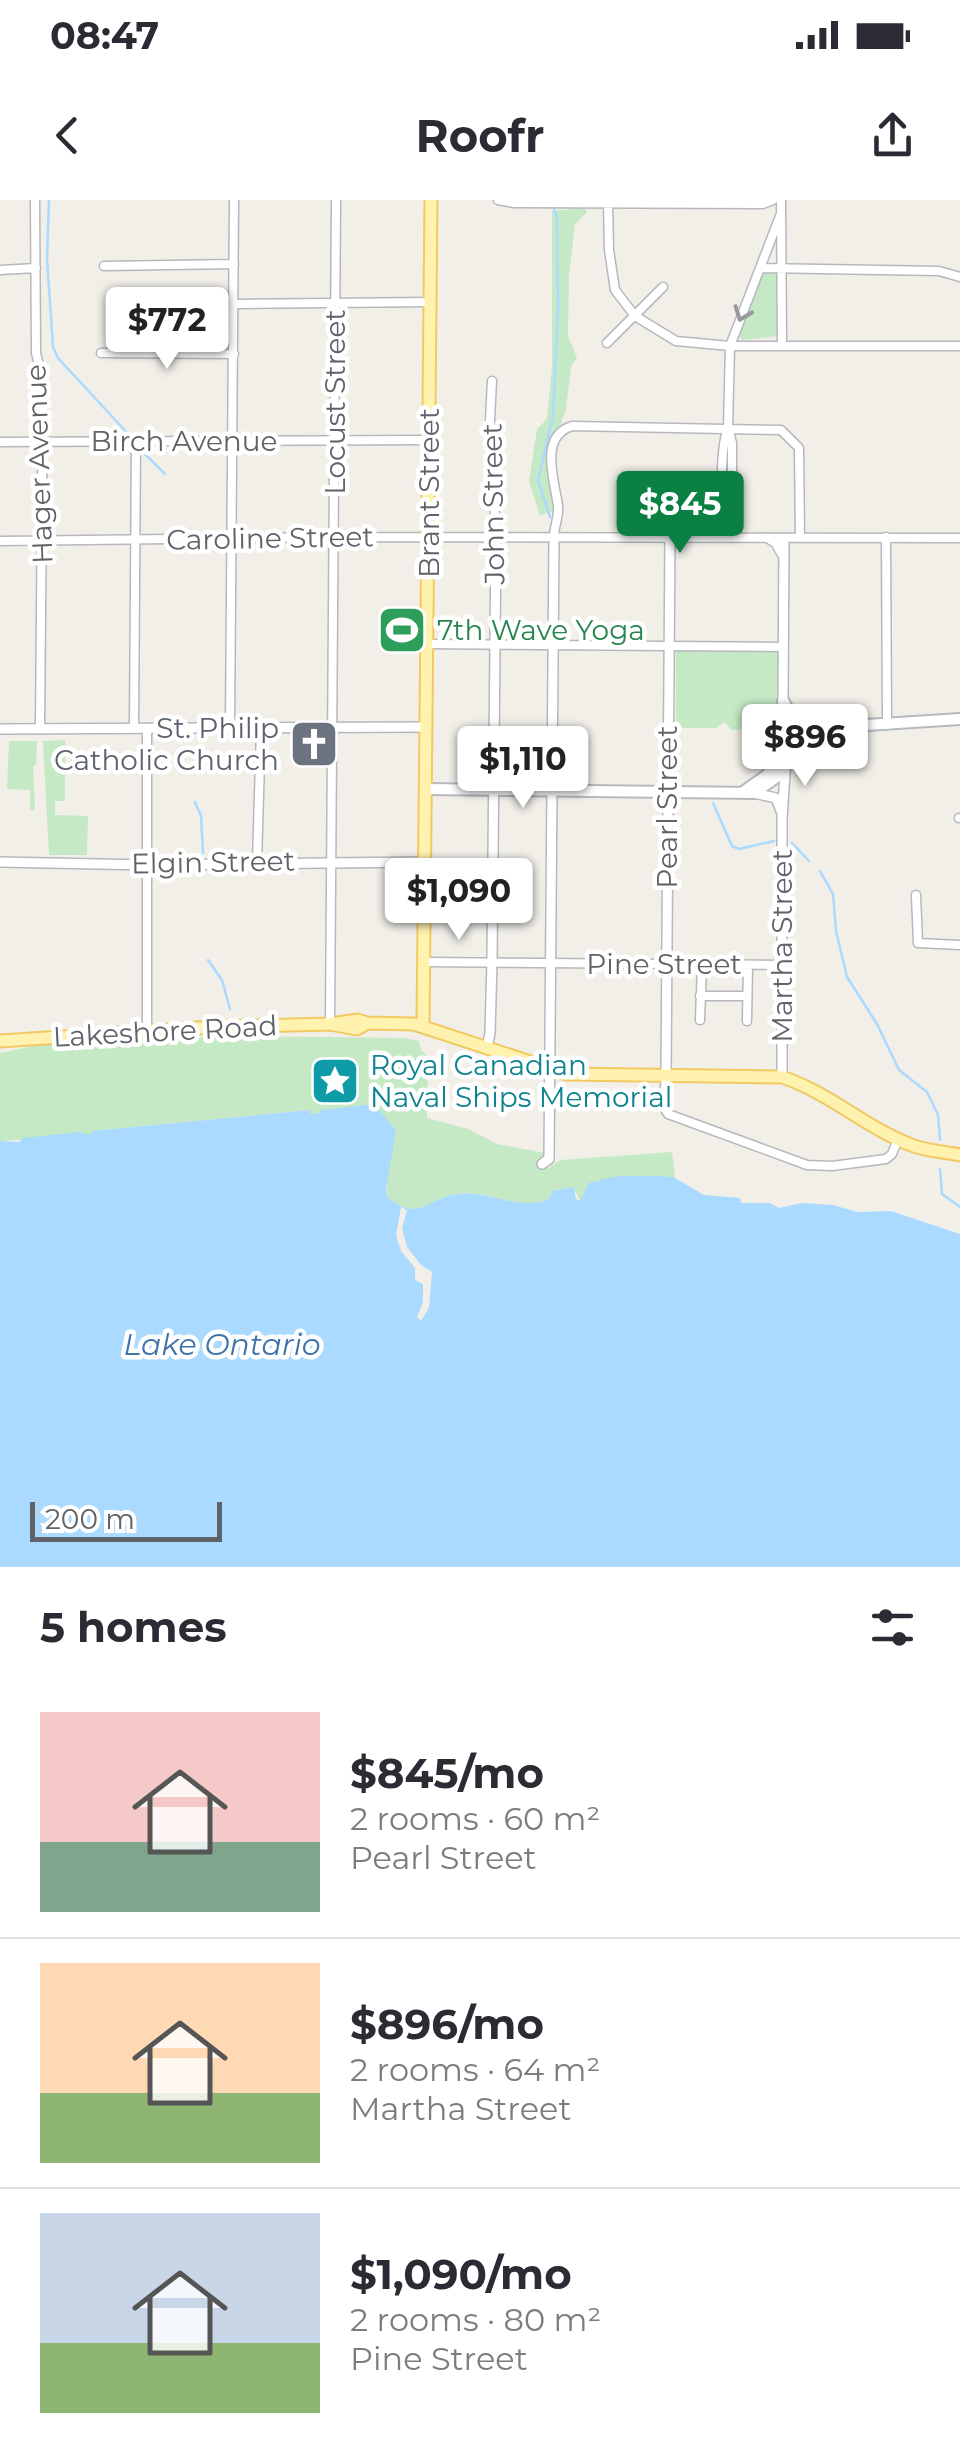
<!DOCTYPE html>
<html lang="en">
<head>
<meta charset="utf-8">
<style>
  :root { --surface:#fff; --page:#f7f7f7; --text:#2b2b33; --muted:#7c7c81; --line:#e1e1e2; --accent:#0b8043 }
  body { margin:0; font-family:Montserrat,sans-serif; background:var(--page); color:var(--text); height:100vh; display:flex; flex-direction:column; font-size:38px; white-space:nowrap }
  * { box-sizing:border-box; margin:0 }
  p { font-size:32px; color:var(--muted) }
  .icon { flex:none; width:55px; height:55px; fill:none; stroke:currentColor; stroke-width:2; stroke-linecap:round; stroke-linejoin:round }
  .map { position:relative; height:1367px; overflow:hidden }
  .drawer { display:flex; flex-direction:column; background:var(--surface); flex:1 }
  .drawer>* { flex:none }
  .scale { position:absolute; left:30px; bottom:25px; width:192px; box-sizing:border-box; padding-left:10px; border:5px solid #5f6368; border-top:0; font-size:28px; line-height:35px; white-space:nowrap; color:#5f6368; -webkit-text-stroke:8px #fff; paint-order:stroke }
  .price { position:absolute; translate:-50% -85px; padding:0 22px; border-radius:10px; background:#fff; color:#222; font-size:32px; line-height:65px; filter:drop-shadow(0 2px 5px #0008) }
  .price::after { content:''; position:absolute; left:50%; top:60px; width:30px; height:22px; margin-left:-15px; background:inherit; clip-path:polygon(0 0,100% 0,50% 100%) }
  .price.selected { background:var(--accent); color:#fff }
  ul { padding:0; list-style:none }
  li { display:flex; align-items:center; gap:30px; height:250px; padding:0 40px }
  li+li { border-top:2px solid var(--line) }
  li span { display:grid; place-items:center; flex:none; width:280px; height:200px; border-radius:0px; color:#555 }
  li>.icon { margin-inline-start:auto }
  span .icon { width:120px; height:120px; fill:#fffc; stroke-width:1 }
  li b { font-size:42px }
  h2 { display:flex; justify-content:space-between; align-items:center; height:120px; padding:0 40px; font-size:42px }
  .status { display:flex; justify-content:space-between; align-items:center; height:70px; padding:0 50px; background:var(--surface); direction:ltr }
  .status svg { height:28px; fill:currentColor }
  header { display:flex; justify-content:space-between; align-items:center; height:130px; padding:0 40px; background:var(--surface); font-size:45px; font-weight:700 }
  .map>svg:first-child { display:block }
  .green { fill:#c5e8c5 }
  .water { fill:#aadaff }
  .pier { fill:#f1efe8 }
  .lines { fill:none; stroke-linecap:round; stroke-linejoin:round }
  .stream { stroke:#aadaff; stroke-width:2.5 }
  .minor-casing { stroke:#b5b8bc; stroke-width:11 }
  .tertiary-casing { stroke:#b5b8bc; stroke-width:12 }
  .secondary-casing { stroke:#b6babf; stroke-width:14 }
  .primary-casing { stroke:#f2c960; stroke-width:15 }
  .minor { stroke:#fff; stroke-width:8 }
  .tertiary { stroke:#fff; stroke-width:9 }
  .secondary { stroke:#fff; stroke-width:10 }
  .primary { stroke:#fff2af; stroke-width:11 }
  .oneway { stroke:#979a9d }
  .labels { text-anchor:middle; dominant-baseline:central; stroke-width:9; stroke-linejoin:round; paint-order:stroke }
  .street-label { font-size:28px; fill:#5f6368; stroke:#fff }
  .leisure-label { font-size:28px; fill:#27864d; stroke:#fff; text-anchor:start }
  .worship-label { font-size:28px; fill:#5b616d; stroke:#fff; text-anchor:end }
  .culture-label { font-size:28px; fill:#0d838f; stroke:#fff; text-anchor:start }
  .water-label { font-size:30px; font-style:italic; fill:#4174aa; stroke:#fff }
</style>
</head>
<body>
<div class="status"><b>08:47</b><svg viewBox="0 0 49 12"><path d="M0 12V9h3v3zM5 12V6h3v6zM10 12V3h3v9zM15 12V0h3v12zM26 1h20v11H26zM47 4h2v5h-2z"/></svg></div>
<header><svg class="icon" aria-label="back" viewBox="0 0 24 24"><path d="M15 5l-7 7 7 7"/></svg>Roofr<svg class="icon" aria-label="share" viewBox="0 0 24 24"><path d="M12 15V3M7 8l5-5 5 5M5 13v7h14v-7"/></svg></header>
<div class="map">
<svg width="960" height="1367" viewBox="0 0 960 1367">
  <rect width="100%" height="100%" fill="#f1efe8"/>
  <path class="green" d="M584,8L587,12L575,24L569,76L568,136L577,158L571,166L566,209L548,262L554,311L540,315L529,282L537,229L547,219L552,167V11Z
    M763,73H775L778,77L777,136L742,140L738,134Z
    M676,450L779,451L776,509L780,528L732,530L724,522L716,528H676Z
    M65,540V601H55V615L88,616L87,655H49L43,541Z
    M9,541H37L36,565L33,566L35,610H30V590L7,589Z
    M221,836L404,838L419,841L421,850L428,857L427,918L468,929L497,944L545,953L547,969L561,960L672,952L675,978L618,976L580,1001L574,988L552,991L550,998C525,1013 488,990 458,994C425,999 423,1024 387,997V983L320,913L311,914L309,910L92,931L91,935L0,941V853L53,842Z"/>
  <path class="water" d="M375,904L396,931L386,989L387,997C422,1023 424,999 458,994C488,990 525,1013 550,998L552,991L574,987L576,999L580,1001L589,983L618,976H662L675,978L704,995L740,998L741,1003H770L779,1008L802,1003L833,1005L857,1012L891,1011L960,1034V1367H0V941L19,942L23,938L80,932L91,935L92,931L309,910L311,914L319,913L321,910Z"/>
  <path class="pier" d="M401,1007L407,1010L402,1028L407,1047L421,1065L432,1072L429,1107L421,1121L417,1117L423,1102V1084L415,1080V1068L401,1051L396,1035Z"/>
  <g class="lines">
    <path class="stream" d="M49,0L47,59L53,147L58,158L130,236
      M141,250L165,274
      M550,317L538,280L553,216L558,111L557,18L553,6
      M195,602L201,616L203,653
      M713,603L732,646L739,649L774,641
      M792,643L809,661
      M820,671L833,694L836,731L847,777L877,824L899,870L927,892L938,915L940,940
      M208,760L222,780L230,809
      M940,969L942,994L960,1007"/>
    <g class="minor-casing">
      <path id="minor" d="M35,0L36,153L43,182L40,529
        M498,0L514,3L763,4L773,0
        M781,0L782,145
        M608,4L609,50L615,90L635,116L676,141L730,146H960
        M104,66L234,64
        M760,68L939,71L960,77
        M0,70L36,68
        M234,104L430,102
        M607,143L663,87
        M101,153L234,154
        M492,181L490,220L496,337
        M0,242L429,240
        M727,321C719,301 721,247 728,227
        M554,337C554,326 559,318 558,306C555,281 538,237 572,226L781,230L799,248L800,337
        M727,337L732,296V243L728,227L730,146L780,16
        M886,337L887,525
        M0,341L334,337L960,338
        M427,444L783,447
        M230,527L234,0
        M134,528L136,241
        M959,618H960
        M257,662L261,528
        M916,695L918,743L960,745
        M426,762L782,765
        M700,796H747
        M700,820L702,764
        M747,821L748,765
        M330,824L336,0
        M147,830V529
        M666,876L663,906L668,914L807,965L832,966L886,959L892,954L898,939"/>
    </g>
    <g class="tertiary-casing">
      <path id="tertiary" d="M768,338L776,343L782,354
        M783,500L784,338
        M0,529L427,527
        M754,593L776,598L781,611
        M0,662L147,665L425,662
        M487,847L490,833L492,762L496,337
        M666,876L670,337
        M782,877V618L786,560
        M542,964L549,959L554,337"/>
    </g>
    <g class="secondary-casing">
      <path id="secondary" d="M783,500L794,521L817,527
        M782,506L785,529L797,542
        M820,528L960,519
        M427,589L754,593L777,577L797,542L825,529
        M743,592L767,575L787,543"/>
    </g>
    <g class="primary-casing">
      <path id="primary" d="M330,824L357,829L367,823
        M423,826L431,0
        M0,841L212,827L330,824L358,820L367,823L414,824L567,874L782,877C830,893 867,929 914,946C928,951 945,952 960,955"/>
    </g>
    <use href="#minor" class="minor"/>
    <use href="#tertiary" class="tertiary"/>
    <use href="#secondary" class="secondary"/>
    <use href="#primary" class="primary"/>
  </g>
  <defs><path id="oneway-chevron" d="M-2-3.5L2.5 0L-2 3.5" fill="none" stroke-width="1.6" stroke-linecap="round" stroke-linejoin="round" transform="scale(2.5)"/></defs>
  <use class="oneway" href="#oneway-chevron" transform="translate(742 114) rotate(111)"/>
  <defs>
    <g id="stadium-square" transform="scale(2.5)"><rect x="-9" y="-9" width="18" height="18" rx="4" fill="#2e9e5b" stroke="#fff"/><path d="M0-5a6.5 5 0 1 0 0 10a6.5 5 0 1 0 0-10ZM-3.5-1.8h7v3.6h-7Z" fill="#fff"/></g>
    <g id="church-square" transform="scale(2.5)"><rect x="-9" y="-9" width="18" height="18" rx="4" fill="#6b7280" stroke="#fff"/><path d="M-1.2-6h2.4v3.5h3.3v2.4h-3.3V6h-2.4V-.1h-3.3v-2.4h3.3Z" fill="#fff"/></g>
    <g id="sight-square" transform="scale(2.5)"><rect x="-9" y="-9" width="18" height="18" rx="4" fill="#0f9aa8" stroke="#fff"/><path d="M0-6L1.8-2.2L6-1.7L2.9 1.2L3.7 5.4L0 3.3L-3.7 5.4L-2.9 1.2L-6-1.7L-1.8-2.2Z" fill="#fff"/></g>
  </defs>
  <g fill-rule="evenodd">
    <use href="#stadium-square" x="402" y="430"/>
    <use href="#church-square" x="314" y="544"/>
    <use href="#sight-square" x="335" y="881"/>
  </g>
  <g class="labels">
    <g class="street-label">
      <text transform="translate(335 202) rotate(-90)">Locust Street</text>
      <text x="184" y="241">Birch Avenue</text>
      <text transform="translate(39 264) rotate(-92)">Hager Avenue</text>
      <text transform="translate(429 293) rotate(-90)">Brant Street</text>
      <text transform="translate(493 304) rotate(-91)">John Street</text>
      <text transform="translate(270 338) rotate(-1)">Caroline Street</text>
      <text transform="translate(667 607) rotate(-90)">Pearl Street</text>
      <text transform="translate(213 662) rotate(-1)">Elgin Street</text>
      <text transform="translate(782 746) rotate(-90)">Martha Street</text>
      <text x="664" y="764">Pine Street</text>
      <text transform="translate(165 831) rotate(-3)">Lakeshore Road</text>
    </g>
    <g class="leisure-label">
      <text x="437" y="430">7th Wave Yoga</text>
    </g>
    <g class="worship-label">
      <text x="279" y="528">St. Philip<tspan x="279" dy="32">Catholic Church</tspan></text>
    </g>
    <g class="culture-label">
      <text x="370" y="865">Royal Canadian<tspan x="370" dy="32">Naval Ships Memorial</tspan></text>
    </g>
    <g class="water-label">
      <text x="222" y="1144">Lake Ontario</text>
    </g>
  </g>
</svg>
<div class="scale">200 m</div>
<b class="price" style="left:167px;top:172px">$772</b>
<b class="price selected" style="left:680px;top:356px">$845</b>
<b class="price" style="left:805px;top:589px">$896</b>
<b class="price" style="left:523px;top:611px">$1,110</b>
<b class="price" style="left:459px;top:743px">$1,090</b>
</div>
<section class="drawer">
<h2>5 homes<svg class="icon" aria-label="filters" viewBox="0 0 24 24"><path d="M4 7h16M4 17h16"/><circle cx="9" cy="7" r="2"/><circle cx="15" cy="17" r="2"/></svg></h2>
<ul>
<li><span style="background:linear-gradient(#f6c9c9 65%,#7fa58c 0)"><svg class="icon" aria-label="home" viewBox="0 0 24 24"><path d="M3 11l9-7 9 7M6 9v11h12V9"/></svg></span><div><b>$845/mo</b><p>2 rooms · 60 m²</p><p>Pearl Street</p></div></li>
<li><span style="background:linear-gradient(#ffd9b3 65%,#8fb573 0)"><svg class="icon" aria-label="home" viewBox="0 0 24 24"><path d="M3 11l9-7 9 7M6 9v11h12V9"/></svg></span><div><b>$896/mo</b><p>2 rooms · 64 m²</p><p>Martha Street</p></div></li>
<li><span style="background:linear-gradient(#c9d6e8 65%,#8fb573 0)"><svg class="icon" aria-label="home" viewBox="0 0 24 24"><path d="M3 11l9-7 9 7M6 9v11h12V9"/></svg></span><div><b>$1,090/mo</b><p>2 rooms · 80 m²</p><p>Pine Street</p></div></li>
</ul>
</section>
</body>
</html>
